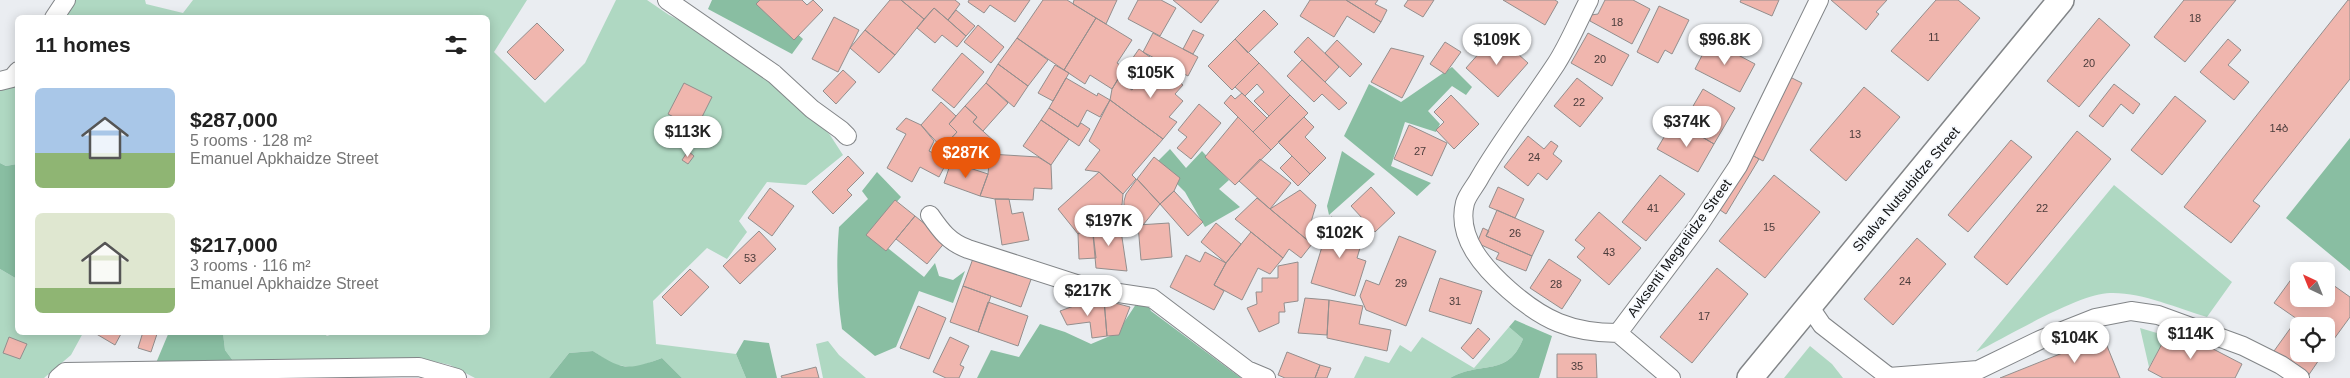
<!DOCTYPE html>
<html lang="en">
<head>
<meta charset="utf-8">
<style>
  :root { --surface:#fff; --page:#f6f6f6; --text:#222; --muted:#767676; --accent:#ea580c }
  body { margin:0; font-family:Arial,"Noto Sans Georgian",sans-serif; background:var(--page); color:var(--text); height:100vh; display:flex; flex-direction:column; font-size:19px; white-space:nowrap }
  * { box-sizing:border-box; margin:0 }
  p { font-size:16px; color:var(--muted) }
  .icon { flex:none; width:28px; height:28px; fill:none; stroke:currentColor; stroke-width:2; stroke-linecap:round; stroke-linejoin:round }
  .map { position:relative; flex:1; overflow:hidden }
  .details { position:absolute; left:15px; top:15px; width:475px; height:320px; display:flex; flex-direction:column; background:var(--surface); border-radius:8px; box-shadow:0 2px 12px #0003 }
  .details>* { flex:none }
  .needle { width:32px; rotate:317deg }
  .buttons { position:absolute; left:2290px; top:262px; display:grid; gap:10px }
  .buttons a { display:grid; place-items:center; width:45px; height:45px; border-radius:8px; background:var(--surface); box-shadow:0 2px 12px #0003; font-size:25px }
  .price { position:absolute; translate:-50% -42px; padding:0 11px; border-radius:18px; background:#fff; color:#222; font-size:16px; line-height:32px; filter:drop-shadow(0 1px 2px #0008) }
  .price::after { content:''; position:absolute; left:50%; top:30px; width:15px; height:11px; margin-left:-8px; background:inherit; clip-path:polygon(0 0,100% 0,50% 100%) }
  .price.on { background:var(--accent); color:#fff }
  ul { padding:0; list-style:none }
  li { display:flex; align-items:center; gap:15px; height:125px; padding:0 20px }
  li span { display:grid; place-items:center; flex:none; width:140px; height:100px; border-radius:8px; color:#555 }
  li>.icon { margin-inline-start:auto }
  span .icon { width:60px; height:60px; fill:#fffc; stroke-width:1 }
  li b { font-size:21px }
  h2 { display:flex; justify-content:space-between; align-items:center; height:60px; padding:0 20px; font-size:21px }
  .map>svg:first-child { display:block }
  .green { fill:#afd8c2 }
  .forest { fill:#89bea2 }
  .building { fill:#f0b6ae; stroke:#938e8d }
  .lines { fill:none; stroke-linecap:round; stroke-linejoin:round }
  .street-casing { stroke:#828588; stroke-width:20 }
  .secondary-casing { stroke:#828588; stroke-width:28 }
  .street { stroke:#fff; stroke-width:18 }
  .secondary { stroke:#fff; stroke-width:25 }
  .labels { text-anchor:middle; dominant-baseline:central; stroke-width:4; stroke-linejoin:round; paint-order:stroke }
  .number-label { font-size:11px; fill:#4a3c3b }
  .street-label { font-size:14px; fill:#131415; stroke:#f8fbff }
</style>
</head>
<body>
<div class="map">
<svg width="2350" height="378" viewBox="0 0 2350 378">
  <rect width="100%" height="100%" fill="#eaedf1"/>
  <path class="green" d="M73,0H145L146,4L183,13L193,0H527L494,52L545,103L585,63L616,0H647L669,15L723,42L803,105L830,135L843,155L806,185L767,182L739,221L747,232L727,259L707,248L653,301L656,344L736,354L746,378H682L662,358L635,368L612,364L593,351L569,353L549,378H475L450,365L419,358L234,362L225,350L223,333L322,332L327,336L338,332H488V18H61Z
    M17,76V164L6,166L0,163V91L6,88Z
    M2114,185L2232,282L2207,317C2176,308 2142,292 2110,293C2080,293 2006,337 1976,352Z
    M0,269L17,279L18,332L83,333L71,355L44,378H0Z
    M1509,327L1523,339C1507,378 1483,360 1450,378H1354L1365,356L1389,363L1400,345L1411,352L1422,337L1474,368Z
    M2140,328L2167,336L2149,367Z
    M828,341L839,355L866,378H823L816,344Z
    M1810,346L1832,364L1843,378H1784Z"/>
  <path class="forest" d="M712,0H759L803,39L792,54L708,9Z
    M1452,67L1472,87L1466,95L1452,86L1428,111L1440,124L1436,132L1405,122L1391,166L1431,183L1417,196L1344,136L1369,84L1401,102Z
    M2350,138V271L2286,218Z
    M1170,149L1186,168L1202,151L1229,180L1219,189L1240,207L1205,227L1185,192L1156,163Z
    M1342,151L1375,174L1329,215L1327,206Z
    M0,163L6,166L17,164L18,244L15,255L17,257V279L0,269Z
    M877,172L901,197L869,233L924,277L935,263L939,276L953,280L965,271L953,303L919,291L896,347L875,356L842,329C837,296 836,261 839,227L868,199L862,191Z
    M1142,295L1151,311L1241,378H977L991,350L1019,357L1040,324L1065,332L1091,344L1117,333Z
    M1515,320L1552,336L1539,378H1450C1483,360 1507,378 1523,339L1509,327Z
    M169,332L223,333L225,350L234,362L156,363Z
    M744,340L769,343L777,378H746L736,354Z
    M593,351C623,371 629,370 662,358L682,378H549L569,353Z"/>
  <path class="building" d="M760,0H802L807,5L813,0L823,10L794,40L756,4Z
    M890,0H901L924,19L895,55L865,30Z
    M901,0H955L960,4L948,20L934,8L924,19Z
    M969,0H1030L1015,22L990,5L984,13L968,2Z
    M1043,0H1067L1096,18L1064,70L1017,38Z
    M1074,0H1117L1106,24L1073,4Z
    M1138,0H1161L1176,8L1160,36L1128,19Z
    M1173,0H1219L1201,23Z
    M1310,0H1346L1381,22L1374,33L1347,16L1334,37L1300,16Z
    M1346,0H1378L1375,4L1387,10L1381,22Z
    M1408,0H1434L1423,17L1404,6Z
    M1503,0H1555L1558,2L1545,25Z
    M1605,0H1633L1650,9L1632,44L1590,21L1591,15L1598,14Z
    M1741,0H1779L1772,16L1740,2Z
    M1831,0H1887L1876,12L1879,14L1866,30Z
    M1936,0H1958L1980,18L1928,81L1891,51Z
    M2184,0H2236L2185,62L2154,37Z
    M2348,0H2350V79L2253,201L2260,206L2231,243L2184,207Z
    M1659,6L1689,20L1672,54L1665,50L1658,63L1637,52Z
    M934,8L966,36L957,47L942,35L935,43L917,28Z
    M956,10L975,26L966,36L948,20Z
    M1264,10L1278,24L1248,53L1235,39Z
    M834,17L859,30L838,72L812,59Z
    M1096,18L1132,40L1117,63L1125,68L1112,89L1090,75L1085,84L1064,70Z
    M2099,18L2130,45L2079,107L2047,81Z
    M537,23L564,50L535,80L507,52Z
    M978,25L1004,47L991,63L964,42Z
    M865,30L895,55L879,73L850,48Z
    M1193,30L1204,35L1193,54L1183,49Z
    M1153,33L1198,57L1188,76L1143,52Z
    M1588,33L1629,55L1612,86L1571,63Z
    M1496,34L1528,63L1498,97L1466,68Z
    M1308,37L1339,67L1325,82L1294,52Z
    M1017,38L1048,60L1028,86L998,64Z
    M1235,39L1259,63L1232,90L1208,66Z
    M2228,39L2241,50L2228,65L2249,82L2234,100L2200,72Z
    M1337,40L1362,64L1350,77L1325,53Z
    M1710,40L1755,64L1740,92L1695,69Z
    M1445,42L1461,52L1445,74L1430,64Z
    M1391,48L1424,56L1402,98L1371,82Z
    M1139,49L1154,60L1132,90L1118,79Z
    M962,53L984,72L954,108L932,90Z
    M1154,60L1183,85L1175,94L1183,101L1169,117L1177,122L1163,139L1110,100L1112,89L1118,79L1132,90Z
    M1302,60L1347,103L1339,110L1322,94L1314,102L1287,76Z
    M1259,63L1290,95L1269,116L1254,101L1264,92L1257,84L1245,96L1235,87Z
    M998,64L1028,86L1014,107L986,83Z
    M1055,65L1069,73L1053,101L1038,93Z
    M843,70L856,82L836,104L823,91Z
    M1790,77L1802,83L1763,161L1750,154Z
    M1066,78L1097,96L1098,93L1110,100L1100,117L1087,110L1078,127L1049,108Z
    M1577,78L1603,98L1580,127L1554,106Z
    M684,83L712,97L696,129L668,114Z
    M986,83L1008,103L983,131L973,122L977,117L965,106Z
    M2114,84L2140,104L2133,114L2121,104L2103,127L2089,116Z
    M1864,87L1900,117L1846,181L1810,150Z
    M1703,89L1735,108L1714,144L1682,125Z
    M1242,93L1267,118L1253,132L1224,103L1231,95L1235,99Z
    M1290,95L1308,113L1271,150L1253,132Z
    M1451,95L1479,124L1454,149L1436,130L1444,122L1434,112Z
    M2175,96L2206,121L2162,175L2131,150Z
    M1110,100L1163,139L1132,175L1136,179L1123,194L1099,172L1085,170L1100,150L1089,141Z
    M941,102L956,116L949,124L957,132L942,148L921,125Z
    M1199,104L1221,123L1191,159L1177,148L1187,137L1178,130Z
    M965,106L977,117L973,122L996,143L984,156L972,145L957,162L942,148L957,132L949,124Z
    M1049,108L1078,127L1081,123L1090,129L1079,146L1041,120Z
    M1238,117L1271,150L1235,185L1205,157Z
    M1304,117L1314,127L1305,137L1326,158L1310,174L1278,142Z
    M906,118L921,125L934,141L929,151L948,160L939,177L920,167L912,182L887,168L906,134L896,129Z
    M1041,120L1069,139L1051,165L1023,146Z
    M1409,125L1447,143L1432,176L1394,159Z
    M1682,125L1714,144L1698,172L1657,149L1667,132L1675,137Z
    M2077,131L2111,159L2007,285L1974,257Z
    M1528,136L1544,149L1551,141L1558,146L1553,154L1562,161L1547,180L1538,173L1528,186L1504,167Z
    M2011,140L2032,157L1968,232L1948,215Z
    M688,151L694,156L688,164L682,160Z
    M990,154L1038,157L1051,165L1052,189L1034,188L1033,200L995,199L980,196L988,174Z
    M1750,154L1759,159L1726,214L1717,208Z
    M848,156L864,173L847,190L852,195L833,214L812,192Z
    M1292,156L1310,174L1298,186L1280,168Z
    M1154,157L1180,178L1174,191L1160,204L1137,179Z
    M1260,159L1291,183L1270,209L1239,181Z
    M951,162L988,174L980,196L944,183Z
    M1099,172L1123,194L1122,205L1111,208L1078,234L1058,209Z
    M1660,175L1685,194L1646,241L1622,222Z
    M1774,175L1820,212L1765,278L1719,241Z
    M1137,179L1160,204L1143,225L1124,226V201L1126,194Z
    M1371,187L1395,213L1375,232L1351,206Z
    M1498,187L1524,199L1515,218L1489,207Z
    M770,188L794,206L772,236L748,218Z
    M1300,190L1316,205L1306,239L1270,209Z
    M1174,191L1203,222L1188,236L1160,204Z
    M1257,198L1312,244L1301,258L1289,249L1283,258L1235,219Z
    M995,199H1009L1012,214L1023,212L1029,240L1002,245Z
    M895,200L915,216L886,251L866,235Z
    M1497,210L1544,231L1532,256L1486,236Z
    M1599,212L1641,248L1609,285L1577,257L1585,248L1575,240Z
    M915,216L946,241L927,264L896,239Z
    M1331,217L1354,224L1351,235L1363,238L1357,258L1366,261L1355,296L1311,283Z
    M1169,223L1172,257L1141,260L1138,225Z
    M1216,223L1241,244L1226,263L1201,242Z
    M1092,224L1096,258L1079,259L1078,234Z
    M1092,224H1120L1127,271L1096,268Z
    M1483,228L1489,231L1486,236L1532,256L1526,271L1496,259L1499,253L1477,243Z
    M759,231L776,249L740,284L723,266Z
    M1251,232L1283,258L1270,274L1258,268L1242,300L1214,285L1226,263Z
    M1399,236L1436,251L1406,326L1366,310L1360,296L1366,280L1379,285Z
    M1917,238L1946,264L1893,325L1864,299Z
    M1205,252L1226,263L1214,285L1224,291L1214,310L1170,287L1186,255L1200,262Z
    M975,253L1033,274L1021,307L963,286Z
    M1549,259L1581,280L1562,309L1530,288Z
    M1298,262V301L1284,303L1285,312H1279V323L1259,332L1247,308L1257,304L1256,292H1262V278H1278V266Z
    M2303,263L2315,271H2299V299H2326V280L2350,297V317L2326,350V326H2299V354H2323L2308,376L2274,351L2297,319L2274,303Z
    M1717,268L1748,294L1692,363L1660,337Z
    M690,269L709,287L681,316L662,297Z
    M1440,278L1482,291L1471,324L1429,311Z
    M963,286L991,296L978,332L950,322Z
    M1305,298L1329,300L1327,335L1298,333Z
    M1104,300L1130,307L1119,335L1107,336Z
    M1104,300L1107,336L1092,338L1090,322L1067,325L1060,311L1082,303Z
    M1329,300L1363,306L1359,324L1391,330L1387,351L1327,338Z
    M988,302L1028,316L1018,346L978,332Z
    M918,306L946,318L929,359L900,348Z
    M2171,327L2242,364L2235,378H2163L2148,370Z
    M1478,328L1490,339L1473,359L1461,348Z
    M93,332H122L115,345Z
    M143,332L157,334L151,352L138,348Z
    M2103,336L2120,378H2000L2075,348Z
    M9,337L27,344L20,359L3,353Z
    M950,337L969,346L960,365L964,367L959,378H946L933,372Z
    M1287,352L1320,365L1315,378H1285L1278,375Z
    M1557,354H1596L1597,378H1557Z
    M1320,365L1331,368L1327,378H1315Z
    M816,367L819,378H782L781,376Z"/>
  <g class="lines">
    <g class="street-casing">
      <path id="street" d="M667,0L774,74L812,109L841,130L847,136
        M1589,0C1578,21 1569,44 1556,64C1531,102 1503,138 1480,177C1476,185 1467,195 1465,203C1456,238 1485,269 1509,290C1543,320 1571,333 1618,333L1671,378
        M54,18L66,0
        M0,81L12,78L18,71
        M930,215C941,231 949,242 968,249L1092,289L1152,298L1247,370L1266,378
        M1809,306L1822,325L1889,377L1978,370L2042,339L2095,318L2131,311L2158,315L2243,346L2281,365L2300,378
        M1618,333L1699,225L1738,166L1819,0
        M58,378L65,372L419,367L457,378"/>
    </g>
    <g class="secondary-casing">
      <path id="secondary" d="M1750,378L2061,0"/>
    </g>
    <use href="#street" class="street"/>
    <use href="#secondary" class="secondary"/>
  </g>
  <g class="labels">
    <g class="number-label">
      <text x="2195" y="18">18</text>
      <text x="1617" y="22">18</text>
      <text x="1934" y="37">11</text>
      <text x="1600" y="59">20</text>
      <text x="2089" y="63">20</text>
      <text x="1579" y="102">22</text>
      <text x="2279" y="128">14ბ</text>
      <text x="1855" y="134">13</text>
      <text x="1420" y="151">27</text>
      <text x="1534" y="157">24</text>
      <text x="1653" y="208">41</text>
      <text x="2042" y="208">22</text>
      <text x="1769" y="227">15</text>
      <text x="1515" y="233">26</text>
      <text x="1609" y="252">43</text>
      <text x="750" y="258">53</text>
      <text x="1905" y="281">24</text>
      <text x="1401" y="283">29</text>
      <text x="1556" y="284">28</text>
      <text x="1455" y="301">31</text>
      <text x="1704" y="316">17</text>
      <text x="1577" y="366">35</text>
    </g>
    <g class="street-label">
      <text transform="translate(1906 189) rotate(-50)">Shalva Nutsubidze Street</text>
      <text transform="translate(1679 248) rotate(-54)">Avksenti Megrelidze Street</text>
    </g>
  </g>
</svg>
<div class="buttons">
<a><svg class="needle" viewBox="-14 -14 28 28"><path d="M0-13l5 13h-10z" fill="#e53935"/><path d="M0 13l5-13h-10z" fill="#767676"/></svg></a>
<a><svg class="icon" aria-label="locate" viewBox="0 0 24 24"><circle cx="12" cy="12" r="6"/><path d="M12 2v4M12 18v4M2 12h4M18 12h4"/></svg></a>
</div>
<b class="price" style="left:1497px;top:66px">$109K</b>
<b class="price" style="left:1725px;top:66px">$96.8K</b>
<b class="price" style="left:1151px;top:99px">$105K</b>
<b class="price" style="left:1687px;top:148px">$374K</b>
<b class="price" style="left:688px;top:158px">$113K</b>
<b class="price on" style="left:966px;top:179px">$287K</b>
<b class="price" style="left:1109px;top:247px">$197K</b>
<b class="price" style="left:1340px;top:259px">$102K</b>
<b class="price" style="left:1088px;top:317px">$217K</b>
<b class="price" style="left:2191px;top:360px">$114K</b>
<b class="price" style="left:2075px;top:364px">$104K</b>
<section class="details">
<h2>11 homes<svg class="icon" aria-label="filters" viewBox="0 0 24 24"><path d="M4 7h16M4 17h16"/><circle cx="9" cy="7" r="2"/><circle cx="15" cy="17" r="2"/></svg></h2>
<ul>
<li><span style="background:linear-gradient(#a9c7e8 65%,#8fb573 0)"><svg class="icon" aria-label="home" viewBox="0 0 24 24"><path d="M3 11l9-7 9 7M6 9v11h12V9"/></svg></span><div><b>$287,000</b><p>5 rooms · 128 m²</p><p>Emanuel Apkhaidze Street</p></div></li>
<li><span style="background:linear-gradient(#dfe7d0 75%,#8fb573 0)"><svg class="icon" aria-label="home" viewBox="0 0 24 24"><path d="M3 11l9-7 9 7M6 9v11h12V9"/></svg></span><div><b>$217,000</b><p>3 rooms · 116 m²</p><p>Emanuel Apkhaidze Street</p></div></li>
</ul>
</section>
</div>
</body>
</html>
